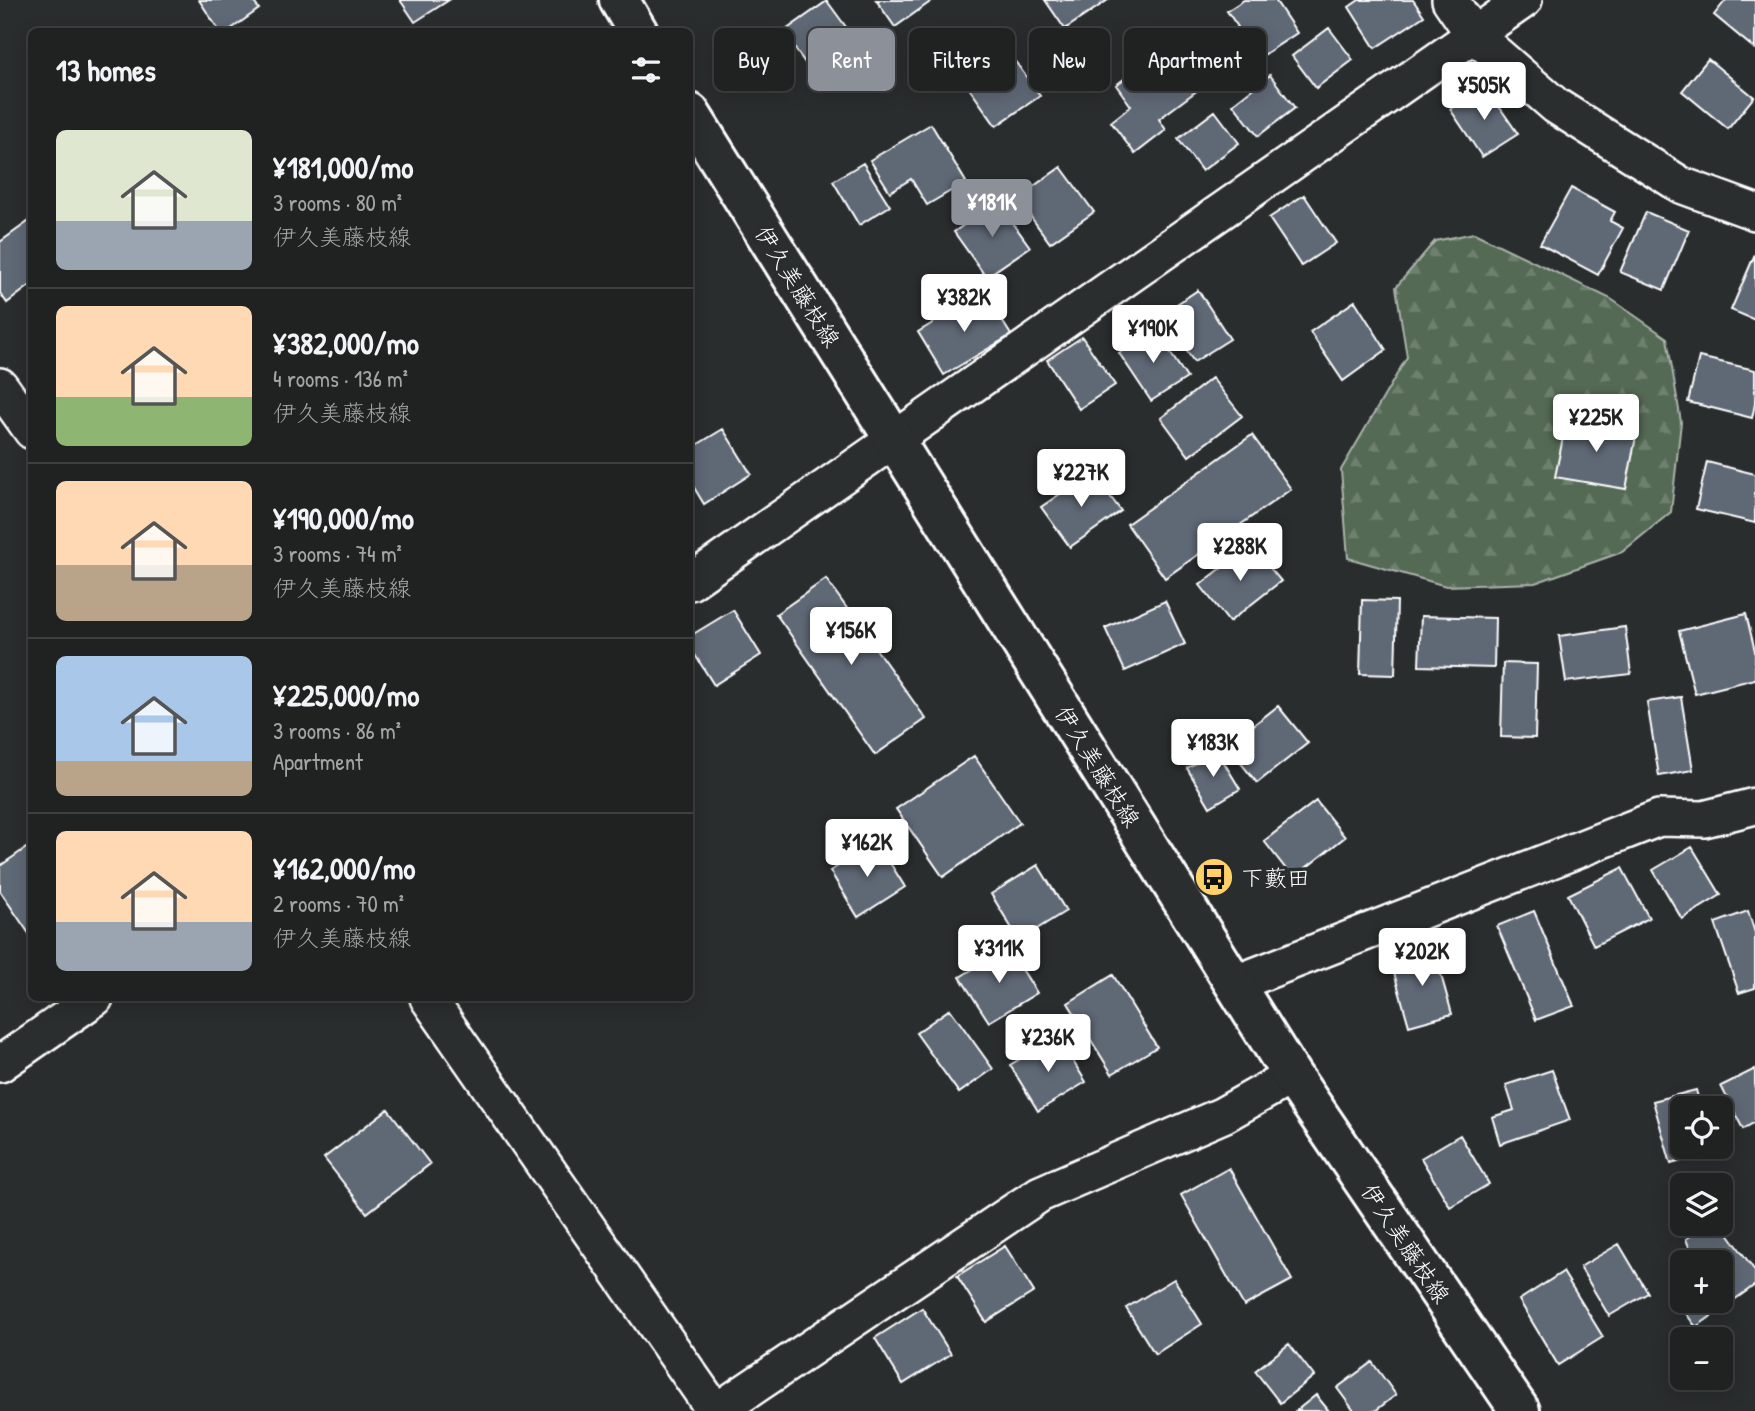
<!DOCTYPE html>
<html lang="en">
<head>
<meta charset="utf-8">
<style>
  :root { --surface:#202222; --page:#282a2a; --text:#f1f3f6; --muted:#a2a4a5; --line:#3d3f40; --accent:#8c9099 }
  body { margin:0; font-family:"Patrick Hand","Klee One",sans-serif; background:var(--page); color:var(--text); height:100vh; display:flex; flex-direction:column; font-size:26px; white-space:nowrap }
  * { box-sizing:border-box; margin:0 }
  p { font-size:23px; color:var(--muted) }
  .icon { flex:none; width:38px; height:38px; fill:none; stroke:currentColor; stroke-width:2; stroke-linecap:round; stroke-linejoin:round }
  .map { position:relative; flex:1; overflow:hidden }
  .panel { position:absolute; left:28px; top:28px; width:665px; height:973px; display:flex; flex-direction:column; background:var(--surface); border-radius:10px; box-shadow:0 4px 18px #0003,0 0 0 2px var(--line) }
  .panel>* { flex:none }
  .banner { position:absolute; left:714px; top:28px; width:665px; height:63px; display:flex; gap:14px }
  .fabs { position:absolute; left:1670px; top:1096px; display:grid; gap:14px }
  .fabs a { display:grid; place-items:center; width:63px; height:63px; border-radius:10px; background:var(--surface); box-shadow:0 4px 18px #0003,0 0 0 2px var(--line); font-size:35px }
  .price { position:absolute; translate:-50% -60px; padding:0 16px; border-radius:7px; background:#fff; color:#222; font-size:23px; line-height:46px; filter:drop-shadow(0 2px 4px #0008) }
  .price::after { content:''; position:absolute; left:50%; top:42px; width:21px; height:16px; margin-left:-10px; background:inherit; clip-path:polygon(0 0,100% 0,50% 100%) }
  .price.current { background:var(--accent); color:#fff }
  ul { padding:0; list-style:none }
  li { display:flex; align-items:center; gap:21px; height:175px; padding:0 28px }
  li+li { border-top:2px solid var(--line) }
  li span { display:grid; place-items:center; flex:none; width:196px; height:140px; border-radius:10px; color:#555 }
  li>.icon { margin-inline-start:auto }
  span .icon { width:84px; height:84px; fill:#fffc; stroke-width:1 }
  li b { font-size:30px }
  h2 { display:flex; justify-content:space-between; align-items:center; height:84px; padding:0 28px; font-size:30px }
  .tag { padding:0 24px; border-radius:10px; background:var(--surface); box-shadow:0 4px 18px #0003,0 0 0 2px var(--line); font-size:24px; line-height:63px }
  .tag.current { background:var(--accent); color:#fff }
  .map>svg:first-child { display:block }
  .forest { fill:url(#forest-firs); stroke:#aab4aa; stroke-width:2 }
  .building { fill:#5f6775; stroke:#fff; stroke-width:2 }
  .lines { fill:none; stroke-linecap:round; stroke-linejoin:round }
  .street-casing { stroke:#fff; stroke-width:40 }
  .secondary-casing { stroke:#fff; stroke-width:44 }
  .street { stroke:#2a2d2e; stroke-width:35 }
  .secondary { stroke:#2a2d2e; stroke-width:38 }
  .labels { text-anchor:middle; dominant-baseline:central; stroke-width:7; stroke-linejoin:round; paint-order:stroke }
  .street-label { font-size:23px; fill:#fff; stroke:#2a2d2e }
  .poi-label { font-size:23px; fill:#fff; stroke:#2a2d2e; text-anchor:start }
</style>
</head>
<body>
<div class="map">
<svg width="1755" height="1411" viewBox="0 0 1755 1411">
  <defs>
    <pattern id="forest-firs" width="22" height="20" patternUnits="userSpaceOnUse" patternTransform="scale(1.75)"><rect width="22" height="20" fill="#556a55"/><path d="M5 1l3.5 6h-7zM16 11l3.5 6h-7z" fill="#6e806e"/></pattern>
  </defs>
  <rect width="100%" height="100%" fill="#2a2d2e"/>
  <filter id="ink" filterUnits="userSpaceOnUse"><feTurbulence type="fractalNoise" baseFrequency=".0143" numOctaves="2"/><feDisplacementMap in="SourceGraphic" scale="14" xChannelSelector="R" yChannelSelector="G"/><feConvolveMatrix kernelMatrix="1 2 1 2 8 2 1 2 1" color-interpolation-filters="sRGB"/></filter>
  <g filter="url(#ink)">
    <path class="forest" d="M1474,233L1611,299L1667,338L1681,422L1671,512L1622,552L1535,583L1446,586L1348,558L1341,470L1407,357L1396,287L1435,241Z"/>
    <path class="building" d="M199,0H252L259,9L227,32H220Z
      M400,0H449L415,22Z
      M876,0H933L895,27Z
      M1045,0H1108L1065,29Z
      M1244,0H1275L1297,33L1259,58L1249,43L1238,49L1228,34L1238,27L1227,11Z
      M1359,0H1413L1424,16L1375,48L1349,7Z
      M1726,0H1755V49L1714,15Z
      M827,1L860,46L816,78L783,32Z
      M1329,28L1353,60L1316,88L1292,56Z
      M1167,47L1199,89L1159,119L1166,130L1135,154L1111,122L1131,106L1116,85Z
      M1007,50L1040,96L996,126L964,81Z
      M1708,59L1754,97L1728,129L1682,91Z
      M1270,75L1295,108L1258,136L1233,104Z
      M1485,86L1518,134L1482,157L1450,109Z
      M1215,111L1239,143L1202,171L1178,139Z
      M931,124L966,182L927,205L911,179L890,192L870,160Z
      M863,163L890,206L859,225L833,181Z
      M1061,167L1094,212L1050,243L1017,198Z
      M1571,188L1615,212L1610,221L1623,228L1598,275L1540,244Z
      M1304,195L1336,243L1301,266L1269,218Z
      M997,201L1030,247L986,277L954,232Z
      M1646,212L1689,230L1664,290L1620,272Z
      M32,219V284L7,303L0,293V242Z
      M1755,254V320L1731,310Z
      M1198,290L1230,339L1194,362L1162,314Z
      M975,297L979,303L988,298L1011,335L944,375L918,332Z
      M1355,301L1386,350L1343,381L1310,332Z
      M1155,330L1187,378L1151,401L1119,353Z
      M1082,337L1115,385L1079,409L1047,360Z
      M1699,357L1755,370V404L1752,418L1688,402Z
      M1212,378L1242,416L1189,456L1161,418Z
      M1567,418L1637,431L1626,489L1555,477Z
      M723,429L751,474L704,504L690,481V449Z
      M1252,435L1291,489L1165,578L1127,524Z
      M1707,462L1755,474V523L1696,509Z
      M1092,472L1121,511L1070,547L1041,507Z
      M1251,545L1281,581L1229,622L1200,585Z
      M826,579L926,719L875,755L776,614Z
      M1362,600L1397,601L1395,675L1360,674Z
      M1165,601L1185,644L1125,671L1105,628Z
      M733,610L761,655L714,685L690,647V636Z
      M1746,614L1755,651V679L1695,694L1679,631Z
      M1421,616L1495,618L1494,668L1419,666Z
      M1625,627L1631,674L1566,682L1559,636Z
      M1503,663L1537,664L1535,738L1501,737Z
      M1681,697L1693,770L1659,776L1647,702Z
      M1278,706L1308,743L1257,783L1227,746Z
      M1217,751L1240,789L1210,807L1187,768Z
      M974,756L1020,823L943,877L896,809Z
      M1316,801L1345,837L1293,878L1264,841Z
      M877,842L905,887L858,917L830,871Z
      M29,846L32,849V938L0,891V866Z
      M1692,847L1721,895L1682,919L1653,870Z
      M1038,865L1066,911L1019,940L991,894Z
      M1622,868L1649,918L1594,946L1568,895Z
      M1534,911L1574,1006L1536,1020L1497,926Z
      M1748,911L1755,933V988L1739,993L1715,923Z
      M1008,947L1037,993L989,1022L960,977Z
      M1434,950L1452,1014L1409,1026L1391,962Z
      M1113,975L1157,1047L1112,1074L1068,1003Z
      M950,1009L993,1069L959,1093L916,1033Z
      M1057,1036L1086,1082L1038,1111L1010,1065Z
      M1755,1069V1122L1743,1129L1721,1086Z
      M1552,1070L1570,1120L1500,1144L1492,1117L1514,1110L1506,1085Z
      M1696,1090L1701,1108H1682V1146H1712L1714,1152L1671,1164L1653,1101Z
      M388,1109L430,1164L367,1213L324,1158Z
      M1460,1135L1489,1184L1450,1207L1421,1158Z
      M1229,1168L1292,1280L1244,1306L1181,1195Z
      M1720,1222L1755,1271V1285L1696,1327L1668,1289L1682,1280V1300H1720V1262H1695L1686,1239L1709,1223Z
      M1619,1244L1648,1293L1609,1316L1580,1267Z
      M1005,1246L1034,1292L986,1322L957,1276Z
      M1563,1272L1603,1337L1558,1365L1519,1300Z
      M1174,1279L1202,1324L1155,1354L1126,1308Z
      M922,1308L951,1354L903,1384L875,1338Z
      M1289,1344L1314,1376L1280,1403L1255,1371Z
      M1372,1362L1396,1395L1375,1411H1354L1337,1388Z
      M1316,1395L1329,1411H1296Z"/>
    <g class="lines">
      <g class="street-casing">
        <path id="street" d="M1450,0L1474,35L1556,106L1681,185L1755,212
          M0,386L32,431
          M690,582L1524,0
          M1234,984L1659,818L1704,819L1755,806
          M428,998L715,1411
          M0,1064L95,998
          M717,1411L1040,1194L1223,1115L1292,1076"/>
      </g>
      <g class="secondary-casing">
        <path id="secondary" d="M619,0L638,32
          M690,113L1292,1076L1520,1411"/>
      </g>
      <use href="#street" class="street"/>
      <use href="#secondary" class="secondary"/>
    </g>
  </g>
  <defs>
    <g id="bus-disc" transform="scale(2.0125)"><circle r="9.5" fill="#ffd166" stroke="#2a2d2e"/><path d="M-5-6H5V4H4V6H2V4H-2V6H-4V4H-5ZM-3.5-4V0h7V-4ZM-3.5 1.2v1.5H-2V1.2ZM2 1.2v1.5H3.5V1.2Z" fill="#111"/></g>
  </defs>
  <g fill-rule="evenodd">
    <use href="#bus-disc" x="1214" y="877"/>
  </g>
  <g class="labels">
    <g class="street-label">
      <text transform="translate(798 286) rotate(58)">伊久美藤枝線</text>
      <text transform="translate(1098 766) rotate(58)">伊久美藤枝線</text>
      <text transform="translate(1406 1243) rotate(56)">伊久美藤枝線</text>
    </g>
    <g class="poi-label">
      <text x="1241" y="877">下藪田</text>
    </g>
  </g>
</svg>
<div class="fabs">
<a><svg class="icon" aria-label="locate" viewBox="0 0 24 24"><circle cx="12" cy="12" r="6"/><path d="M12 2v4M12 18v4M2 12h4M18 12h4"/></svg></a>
<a><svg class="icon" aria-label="layers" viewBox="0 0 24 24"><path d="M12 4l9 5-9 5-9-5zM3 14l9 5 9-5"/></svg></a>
<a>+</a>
<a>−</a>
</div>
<b class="price" style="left:1484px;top:122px">¥505K</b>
<b class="price current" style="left:992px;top:239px">¥181K</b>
<b class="price" style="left:964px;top:334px">¥382K</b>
<b class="price" style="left:1153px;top:365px">¥190K</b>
<b class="price" style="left:1596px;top:454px">¥225K</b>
<b class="price" style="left:1081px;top:509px">¥227K</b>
<b class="price" style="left:1240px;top:583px">¥288K</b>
<b class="price" style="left:851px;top:667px">¥156K</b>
<b class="price" style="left:1213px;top:779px">¥183K</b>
<b class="price" style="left:867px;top:879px">¥162K</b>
<b class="price" style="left:999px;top:985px">¥311K</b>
<b class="price" style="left:1422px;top:988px">¥202K</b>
<b class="price" style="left:1048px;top:1074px">¥236K</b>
<div class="banner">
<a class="tag">Buy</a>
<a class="tag current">Rent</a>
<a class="tag">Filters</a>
<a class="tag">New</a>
<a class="tag">Apartment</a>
</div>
<section class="panel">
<h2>13 homes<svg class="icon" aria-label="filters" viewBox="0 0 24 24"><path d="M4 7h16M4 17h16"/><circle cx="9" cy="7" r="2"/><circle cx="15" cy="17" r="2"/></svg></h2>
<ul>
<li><span style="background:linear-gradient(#dfe7d0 65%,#9aa5b1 0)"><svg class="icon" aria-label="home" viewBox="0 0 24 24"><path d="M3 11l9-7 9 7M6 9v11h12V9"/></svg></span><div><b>¥181,000/mo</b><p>3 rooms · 80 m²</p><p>伊久美藤枝線</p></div></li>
<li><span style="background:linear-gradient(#ffd9b3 65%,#8fb573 0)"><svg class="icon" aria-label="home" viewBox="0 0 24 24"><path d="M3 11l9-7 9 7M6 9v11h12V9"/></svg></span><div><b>¥382,000/mo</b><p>4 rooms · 136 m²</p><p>伊久美藤枝線</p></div></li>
<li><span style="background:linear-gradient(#ffd9b3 60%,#b9a48a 0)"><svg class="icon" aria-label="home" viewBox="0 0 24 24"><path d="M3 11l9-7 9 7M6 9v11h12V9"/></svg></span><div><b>¥190,000/mo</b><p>3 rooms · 74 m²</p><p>伊久美藤枝線</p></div></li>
<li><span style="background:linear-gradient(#a9c7e8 75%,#b9a48a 0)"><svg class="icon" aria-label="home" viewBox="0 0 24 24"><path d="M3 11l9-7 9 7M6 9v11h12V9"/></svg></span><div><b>¥225,000/mo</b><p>3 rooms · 86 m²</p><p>Apartment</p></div></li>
<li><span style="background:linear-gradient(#ffd9b3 65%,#9aa5b1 0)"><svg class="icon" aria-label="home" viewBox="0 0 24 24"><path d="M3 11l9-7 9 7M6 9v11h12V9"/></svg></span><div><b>¥162,000/mo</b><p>2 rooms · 70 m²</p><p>伊久美藤枝線</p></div></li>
</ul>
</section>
</div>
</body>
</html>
